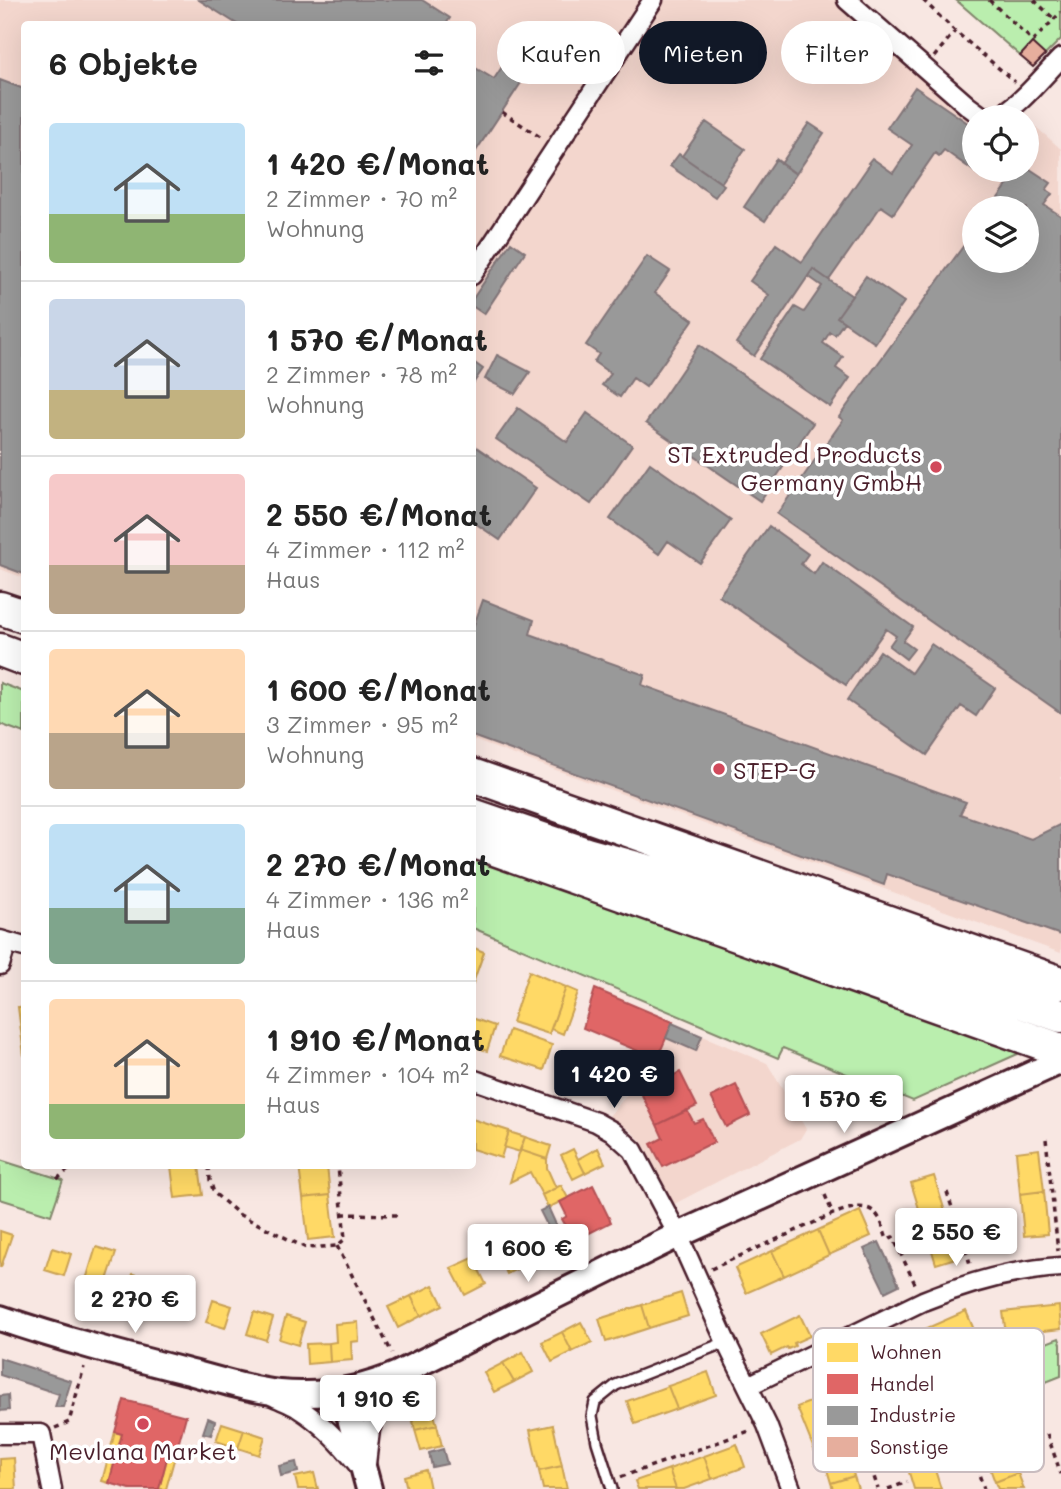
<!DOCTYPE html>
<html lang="de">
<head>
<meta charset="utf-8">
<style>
  :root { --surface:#fff; --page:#f2f2f2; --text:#222; --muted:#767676; --line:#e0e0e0; --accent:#111827 }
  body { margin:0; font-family:Mali,sans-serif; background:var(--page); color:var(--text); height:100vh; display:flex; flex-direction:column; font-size:26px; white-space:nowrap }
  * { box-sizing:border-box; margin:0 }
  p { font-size:23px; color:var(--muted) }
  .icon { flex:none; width:38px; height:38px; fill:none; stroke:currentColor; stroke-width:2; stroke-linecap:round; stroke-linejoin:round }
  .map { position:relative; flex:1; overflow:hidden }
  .drawer { position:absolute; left:21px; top:21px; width:455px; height:1148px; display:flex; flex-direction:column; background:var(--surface); border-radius:7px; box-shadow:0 7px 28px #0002 }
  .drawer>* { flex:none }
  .top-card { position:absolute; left:497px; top:21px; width:458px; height:63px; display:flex; gap:14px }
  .fabs { position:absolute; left:962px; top:105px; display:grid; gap:14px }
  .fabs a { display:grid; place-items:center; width:77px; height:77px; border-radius:50%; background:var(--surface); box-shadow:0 7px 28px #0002; font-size:35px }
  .price { position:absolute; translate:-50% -60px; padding:0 16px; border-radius:7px; background:#fff; color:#222; font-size:23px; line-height:46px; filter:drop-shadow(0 2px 4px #0008) }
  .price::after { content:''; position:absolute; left:50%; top:42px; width:21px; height:16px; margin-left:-10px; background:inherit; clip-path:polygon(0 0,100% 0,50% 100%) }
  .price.current { background:var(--accent); color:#fff }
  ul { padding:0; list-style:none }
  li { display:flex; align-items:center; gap:21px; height:175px; padding:0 28px }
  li+li { border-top:2px solid var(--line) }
  li span { display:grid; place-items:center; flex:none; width:196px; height:140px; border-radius:7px; color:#555 }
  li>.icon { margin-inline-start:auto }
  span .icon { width:84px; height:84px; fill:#fffc; stroke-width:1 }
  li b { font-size:30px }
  h2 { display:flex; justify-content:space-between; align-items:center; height:84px; padding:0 28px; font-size:30px }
  .tag { padding:0 24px; border-radius:32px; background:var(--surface); box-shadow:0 7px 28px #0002; font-size:24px; line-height:63px }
  .tag.current { background:var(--accent); color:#fff }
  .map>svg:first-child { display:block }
  .built { fill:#f3d6cd; fill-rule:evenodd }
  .green { fill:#baeeae; stroke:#82866c; stroke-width:2 }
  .homes { fill:#ffd966; stroke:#c9a154; stroke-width:2 }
  .shops { fill:#e06666; stroke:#b35154; stroke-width:2 }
  .industry { fill:#999; stroke:#817478; stroke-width:2 }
  .building { fill:#e6ae9d; stroke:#4a1f2b; stroke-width:2 }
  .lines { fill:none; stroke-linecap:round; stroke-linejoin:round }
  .lane-casing { stroke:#4a1f2b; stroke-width:14 }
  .street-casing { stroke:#4a1f2b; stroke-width:23 }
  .secondary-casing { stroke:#4a1f2b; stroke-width:30 }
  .highway-casing { stroke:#4a1f2b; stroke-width:37 }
  .path { stroke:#4a1f2b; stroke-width:3.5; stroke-dasharray:5 5; stroke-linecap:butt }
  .lane { stroke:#fff; stroke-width:9 }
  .street { stroke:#fff; stroke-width:18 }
  .secondary { stroke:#fff; stroke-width:24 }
  .highway { stroke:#fff; stroke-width:32 }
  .poi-dot { fill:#d1495b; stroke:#fff; stroke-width:2.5 }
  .labels { text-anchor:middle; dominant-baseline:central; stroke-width:7; stroke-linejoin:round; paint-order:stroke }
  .poi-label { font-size:24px; fill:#4a1f2b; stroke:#fff; text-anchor:end }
  .key { fill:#fff; stroke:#c9bcbf; stroke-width:2 }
  .key-label { font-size:19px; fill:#4a1f2b }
</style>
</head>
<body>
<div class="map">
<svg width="1061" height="1489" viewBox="0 0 1061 1489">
  <rect width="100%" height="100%" fill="#f8e7e2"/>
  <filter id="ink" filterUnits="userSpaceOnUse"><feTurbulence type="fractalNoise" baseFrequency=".0143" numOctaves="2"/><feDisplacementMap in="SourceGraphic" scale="14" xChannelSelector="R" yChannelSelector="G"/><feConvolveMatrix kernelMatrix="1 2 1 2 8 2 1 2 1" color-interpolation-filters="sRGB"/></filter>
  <g filter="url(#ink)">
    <path class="built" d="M0,0H859L989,110L1004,97L1025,117H975V170H1027V119L1061,149V953L473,740L472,24H24V578L0,569ZM975,208H1027V261H975Z
      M672,1023L767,1063L806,1129L800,1139L674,1204L642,1142L630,1130L609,1116L657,1059Z"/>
    <path class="green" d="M956,0H1061V39L1033,67Z
      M0,683L24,692V733L0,724Z
      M473,858L718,945L794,968L1020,1053L913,1101L783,1048L778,1058L473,928Z
      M0,1160L63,1180L51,1215L0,1199Z
      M1059,1338L1061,1344V1376L1008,1397L995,1363Z"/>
    <path class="homes" d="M472,947L484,952L472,986Z
      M529,971L566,987L549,1034L512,1022Z
      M566,987L578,992L563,1034L551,1029Z
      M18,1007H24V1056Z
      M472,1018L495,1026L487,1051L472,1046Z
      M509,1030L552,1045L544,1070L500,1056Z
      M574,1052L608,1063L600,1089L566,1077Z
      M472,1119L509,1131L501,1158L472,1149Z
      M509,1132L525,1137L520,1152L504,1147Z
      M525,1137L551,1146L547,1159L520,1150Z
      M598,1148L605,1163L585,1173L578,1159Z
      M573,1149L585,1173L573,1179L561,1155Z
      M1039,1149L1044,1191L1020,1194L1016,1152Z
      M520,1150L547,1159V1168L556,1188L542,1195L530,1172L510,1182Z
      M171,1166H199L203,1195L175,1198Z
      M299,1166H327L330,1195L303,1198Z
      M934,1176L947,1218L924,1225L911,1183Z
      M561,1185L568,1198L548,1208L542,1195Z
      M1044,1191L1048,1234L1024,1236L1020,1194Z
      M330,1195L335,1237L308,1240L303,1198Z
      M860,1211L871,1236L829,1255L818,1230Z
      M947,1218L959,1257L936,1264L924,1225Z
      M818,1230L829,1255L784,1276L772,1251Z
      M0,1231L12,1235L1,1267H0Z
      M542,1231L553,1251L530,1262L520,1242Z
      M520,1242L530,1262L507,1274L497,1253Z
      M96,1247L116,1253L104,1289L85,1283Z
      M52,1248L71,1254L64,1276L45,1270Z
      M772,1251L784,1276L746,1293L735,1268Z
      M473,1258L486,1284L465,1295L451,1268Z
      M133,1274L151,1280L144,1302L126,1296Z
      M433,1285L443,1305L421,1316L411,1296Z
      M174,1287L193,1293L185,1315L166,1309Z
      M681,1293L688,1316L649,1328L642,1305Z
      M411,1296L421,1316L398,1328L388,1307Z
      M213,1300L232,1306L225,1328L206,1322Z
      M642,1305L649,1328L606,1342L599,1319Z
      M1059,1306L1061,1329L1006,1335L1003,1312Z
      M966,1311L975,1332L935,1351L925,1329Z
      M254,1312L273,1318L266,1340L247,1334Z
      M800,1315L810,1336L794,1343L795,1346L788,1349L787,1347L771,1355L761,1334Z
      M286,1316L305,1322L298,1345L279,1339Z
      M358,1322L359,1341L351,1342L352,1360L330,1362L329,1343L336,1342L335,1324Z
      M581,1322L592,1342L572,1352L562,1332Z
      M562,1332L572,1352L552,1362L542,1342Z
      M329,1343L330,1362L307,1364L306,1344Z
      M523,1352L533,1372L514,1382L503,1363Z
      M503,1363L514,1382L494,1392L484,1373Z
      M708,1372L716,1395L677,1409L668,1386Z
      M668,1386L677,1409L635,1424L627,1401Z
      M820,1398L838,1443L815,1452L797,1407Z
      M431,1403L437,1425L415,1430L410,1408Z
      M222,1423L244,1430L238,1448L216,1441Z
      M437,1425L442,1446L421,1451L415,1430Z
      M553,1425L562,1466L539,1471L530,1430Z
      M1002,1429L1018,1473L995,1482L979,1438Z
      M244,1430L265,1437L259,1455L238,1448Z
      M115,1432L122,1434L109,1483L102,1481Z
      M843,1442L854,1476L831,1483L821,1449Z
      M737,1444L745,1467L712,1479L704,1456Z
      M170,1447L177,1449L166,1489H159Z
      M929,1451L941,1489H914L905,1459Z
      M704,1456L712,1479L684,1489H676L669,1469Z
      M14,1458L16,1489H0V1459Z
      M562,1466L567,1489H543L539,1471Z
      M669,1469L676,1489H638L635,1481Z
      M426,1470L430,1489H407L404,1476Z
      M314,1473L318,1489H298L295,1477Z
      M1018,1473L1024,1489H998L995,1482Z
      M854,1476L858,1489H833L831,1483Z"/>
    <path class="shops" d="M595,989L673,1022L657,1059L583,1028Z
      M680,1072L697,1106L657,1125L642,1095L647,1088Z
      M736,1085L750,1115L726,1127L711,1097Z
      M687,1110L694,1123L703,1119L714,1142L663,1167L651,1144L663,1138L657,1125Z
      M593,1185L611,1222L574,1241L562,1219L567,1216L560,1202Z
      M124,1400L186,1416L177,1449L170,1447L159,1489H130L109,1483L122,1434L115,1432Z"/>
    <path class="industry" d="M199,0H422L450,18L446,24H237Z
      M519,41L540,54L472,157V66L494,79Z
      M0,80L24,89V574L0,565Z
      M915,87L975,128V170H996L988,181L944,150L939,156L935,153L893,214L881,206L829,280L813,269L754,356L736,343L769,295L750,281L776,244L802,262L870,164L868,163L872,158L893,173L912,145L887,128Z
      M706,122L745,149L721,183L682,156Z
      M809,123L824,133L796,174L781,164Z
      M679,154L724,185L715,197L670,166Z
      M776,159L796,174L765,221L744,207Z
      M1027,167L1051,183L1046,190L1052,194L1044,205L1061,216V713L777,514L843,420L839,417L975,230V261H1027V208H991L1018,170H1027Z
      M511,242L525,252L484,314L472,306V300Z
      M647,256L670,271L655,293L693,320L646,387L633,378L620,397L602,385L611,374L594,362L599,354L586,345Z
      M813,269L852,296L837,317L844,322L835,335L830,332L823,343L843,357L836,368L850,378L830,407L760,359L795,307L804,312L822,286L808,276Z
      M866,276L904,302L875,343L837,317Z
      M699,345L813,423L760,501L646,423Z
      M497,355L530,372L515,394L485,379Z
      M472,361L483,369L472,385Z
      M518,408L567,442L587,413L632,445L591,504L496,439Z
      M472,444L536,488L500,540L472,521Z
      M650,463L731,520L700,563L668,541L659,554L610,519Z
      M769,526L808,554L801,564L814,574L822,562L913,627L903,641L914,649L906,659L889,646L896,636L886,629L846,685L719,596Z
      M483,600L534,620L530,634L645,675L642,685L966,802L960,814L1031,839L1061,824V935L887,874L884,885L472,736V624L474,625Z
      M931,644L995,688L976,716L961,706L927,755L847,700L880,651L911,673Z
      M672,1023L702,1036L696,1051L666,1038Z
      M548,1207L558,1229L551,1233L540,1211Z
      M879,1242L899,1285L885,1292L864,1249Z
      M0,1358L71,1381L63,1407H55L59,1394L0,1375Z
      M8,1395L9,1410L0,1411V1396Z
      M208,1418L215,1421L211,1435L203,1433Z
      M443,1449L447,1464L432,1467L429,1453Z
      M296,1462L298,1472L281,1476L279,1466Z"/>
    <path class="building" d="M1032,43L1045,55L1033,67L1020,56Z"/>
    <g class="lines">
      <g class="lane-casing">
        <path id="lane" d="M612,1489L597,1442L592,1416L595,1402L616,1385L726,1342"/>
      </g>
      <g class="street-casing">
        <path id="street" d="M847,0L968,106L983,117H992
          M997,117C1019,107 1043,76 1061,58
          M472,275L653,0
          M0,940L24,947
          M0,965L7,942
          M472,1079L596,1122L612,1131L633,1150L678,1235L726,1342L767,1425L791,1489
          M748,1386L923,1301C967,1283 1013,1270 1061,1267
          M273,1396C281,1400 291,1403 298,1408C322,1423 342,1444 359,1466
          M0,1434H41L52,1489
          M366,1464L370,1430L376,1413L398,1374"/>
      </g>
      <g class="secondary-casing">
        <path id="secondary" d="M0,1318C61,1339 123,1355 185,1371C224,1381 264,1395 305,1394C338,1394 368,1387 398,1374L678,1235L1061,1061
          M343,1392L369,1489"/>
      </g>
      <g class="highway-casing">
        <path id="highway" d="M0,608L24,616
          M0,650L24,659
          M472,775L1061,983
          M472,815L586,854L658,874L1061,1016
          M472,841L1061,1050"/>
      </g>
      <path class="path" d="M923,0L955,31L1015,82
        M989,0L1033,41L1061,12
        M1034,0L1054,19
        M934,57L955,31
        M502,112L543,139
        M1046,1139L1058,1251
        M209,1166L210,1180L214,1193L240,1215L306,1248L337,1246L345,1239L338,1166
        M57,1179L73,1166
        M947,1192L971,1267
        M825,1195L833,1214
        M342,1214L398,1215
        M337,1246L392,1353
        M711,1269L833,1214C847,1209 869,1200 879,1218C883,1224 884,1232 887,1239L893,1237L916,1286
        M55,1428L69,1422L84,1367
        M1047,1434L1061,1474
        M859,1454L868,1458L878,1489
        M973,1457L984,1489
        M621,1477L752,1430
        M888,1489L907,1482"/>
      <use href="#lane" class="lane"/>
      <use href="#street" class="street"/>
      <use href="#secondary" class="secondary"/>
      <use href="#highway" class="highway"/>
    </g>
  </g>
  <g class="poi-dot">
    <circle cx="936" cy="467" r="7"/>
    <circle cx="719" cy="769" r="7"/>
    <circle cx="143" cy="1424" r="7"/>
  </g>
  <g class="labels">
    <g class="poi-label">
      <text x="922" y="453">ST Extruded Products<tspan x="922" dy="28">Germany GmbH</tspan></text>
      <text x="733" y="769" text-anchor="start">STEP-G</text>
      <text x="143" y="1450" text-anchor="middle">Mevlana Market</text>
    </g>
  </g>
  <rect x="813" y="1328" width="231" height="144" rx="10" class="key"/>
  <rect x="827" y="1343" width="31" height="19" fill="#ffd966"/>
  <rect x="827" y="1374" width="31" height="20" fill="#e06666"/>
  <rect x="827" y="1406" width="31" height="19" fill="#999"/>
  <rect x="827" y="1437" width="31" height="20" fill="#e6ae9d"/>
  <g class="key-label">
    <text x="870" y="1359">Wohnen</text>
    <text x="870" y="1391">Handel</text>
    <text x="870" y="1422">Industrie</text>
    <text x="870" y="1454">Sonstige</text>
  </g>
</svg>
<div class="fabs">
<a><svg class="icon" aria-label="locate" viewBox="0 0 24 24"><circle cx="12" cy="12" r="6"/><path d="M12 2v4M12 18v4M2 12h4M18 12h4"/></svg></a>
<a><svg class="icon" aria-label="layers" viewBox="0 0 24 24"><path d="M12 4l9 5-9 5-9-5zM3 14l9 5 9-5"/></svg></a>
</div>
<b class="price current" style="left:614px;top:1110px">1 420 €</b>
<b class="price" style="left:844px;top:1135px">1 570 €</b>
<b class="price" style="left:956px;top:1268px">2 550 €</b>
<b class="price" style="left:528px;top:1284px">1 600 €</b>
<b class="price" style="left:135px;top:1335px">2 270 €</b>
<b class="price" style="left:378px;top:1435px">1 910 €</b>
<div class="top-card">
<a class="tag">Kaufen</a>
<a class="tag current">Mieten</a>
<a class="tag">Filter</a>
</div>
<section class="drawer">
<h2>6 Objekte<svg class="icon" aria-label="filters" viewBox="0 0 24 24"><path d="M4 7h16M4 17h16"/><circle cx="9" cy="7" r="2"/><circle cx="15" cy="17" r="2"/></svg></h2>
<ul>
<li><span style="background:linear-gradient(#bfe0f5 65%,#8fb573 0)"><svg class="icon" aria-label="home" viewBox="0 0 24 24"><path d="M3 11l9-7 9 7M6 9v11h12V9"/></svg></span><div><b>1 420 €/Monat</b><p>2 Zimmer · 70 m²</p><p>Wohnung</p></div></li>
<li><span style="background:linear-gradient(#c9d6e8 65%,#c2b280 0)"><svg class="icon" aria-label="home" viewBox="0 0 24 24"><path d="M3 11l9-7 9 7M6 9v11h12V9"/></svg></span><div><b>1 570 €/Monat</b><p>2 Zimmer · 78 m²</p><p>Wohnung</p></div></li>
<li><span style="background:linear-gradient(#f6c9c9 65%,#b9a48a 0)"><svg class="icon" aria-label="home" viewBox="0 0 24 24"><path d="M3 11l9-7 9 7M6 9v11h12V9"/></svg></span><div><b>2 550 €/Monat</b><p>4 Zimmer · 112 m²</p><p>Haus</p></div></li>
<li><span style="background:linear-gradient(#ffd9b3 60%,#b9a48a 0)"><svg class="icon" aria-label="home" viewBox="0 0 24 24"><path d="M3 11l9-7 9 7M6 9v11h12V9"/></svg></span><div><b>1 600 €/Monat</b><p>3 Zimmer · 95 m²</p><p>Wohnung</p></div></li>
<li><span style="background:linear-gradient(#bfe0f5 60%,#7fa58c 0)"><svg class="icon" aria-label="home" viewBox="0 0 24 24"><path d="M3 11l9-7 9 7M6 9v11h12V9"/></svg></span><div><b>2 270 €/Monat</b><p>4 Zimmer · 136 m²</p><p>Haus</p></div></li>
<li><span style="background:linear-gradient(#ffd9b3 75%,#8fb573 0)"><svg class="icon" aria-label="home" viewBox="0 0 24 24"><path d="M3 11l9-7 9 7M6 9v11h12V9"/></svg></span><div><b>1 910 €/Monat</b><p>4 Zimmer · 104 m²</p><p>Haus</p></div></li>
</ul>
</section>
</div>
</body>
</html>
